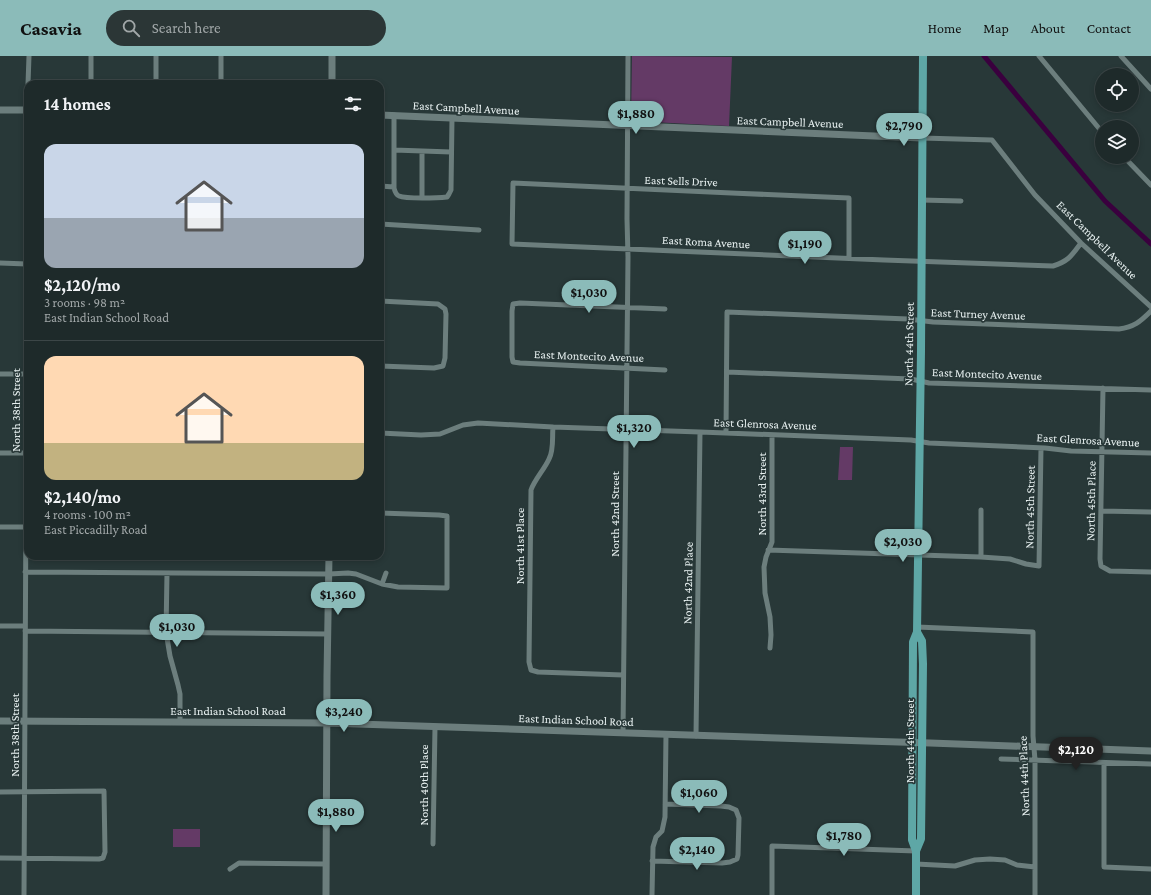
<!DOCTYPE html>
<html lang="en">
<head>
<meta charset="utf-8">
<style>
  :root { --surface:#1e2a2a; --page:#2b3636; --text:#f1f3f6; --muted:#a1a7a8; --line:#3c4647; --accent:#8bbbb9 }
  body { margin:0; font-family:"Crimson Pro",serif; background:var(--page); color:var(--text); height:100vh; display:flex; flex-direction:column; font-size:15px; white-space:nowrap }
  * { box-sizing:border-box; margin:0 }
  p { font-size:13px; color:var(--muted) }
  .icon { flex:none; width:22px; height:22px; fill:none; stroke:currentColor; stroke-width:2; stroke-linecap:round; stroke-linejoin:round }
  .map { position:relative; flex:1; overflow:hidden }
  .sheet { position:absolute; left:24px; top:24px; width:360px; height:480px; display:flex; flex-direction:column; background:var(--surface); border-radius:12px; box-shadow:0 2px 6px #0003,0 0 0 1px var(--line) }
  .sheet>* { flex:none }
  .buttons { position:absolute; left:1095px; top:12px; display:grid; gap:8px }
  .buttons a { display:grid; place-items:center; width:44px; height:44px; border-radius:50%; background:var(--surface); box-shadow:0 2px 6px #0003,0 0 0 1px var(--line); font-size:20px }
  .price { position:absolute; translate:-50% -34px; padding:0 9px; border-radius:14px; background:var(--accent); color:#111; font-size:13px; line-height:26px; filter:drop-shadow(0 1px 2px #0008) }
  .price::after { content:''; position:absolute; left:50%; top:24px; width:12px; height:9px; margin-left:-6px; background:inherit; clip-path:polygon(0 0,100% 0,50% 100%) }
  .price.selected { background:#222; color:#fff }
  ul { padding:0; list-style:none }
  li { display:grid; align-content:center; gap:8px; height:212px; padding:0 20px }
  li+li { border-top:1px solid var(--line) }
  li span { display:grid; place-items:center; height:124px; border-radius:12px; color:#555 }
  li>.icon { margin-inline-start:auto }
  span .icon { width:72px; height:72px; fill:#fffc; stroke-width:1 }
  li b { font-size:17px }
  h2 { display:flex; justify-content:space-between; align-items:center; height:48px; padding:0 20px; font-size:17px }
  header { display:flex; align-items:center; gap:24px; box-sizing:border-box; height:56px; padding:0 20px; background:var(--accent); color:#111 }
  header strong { font-size:19px }
  nav { display:flex; gap:22px; margin-inline-start:auto; font-size:14px }
  .search { width:280px; height:36px; background:var(--page); display:flex; align-items:center; gap:10px; box-sizing:border-box; padding:0 14px; border-radius:22px; color:var(--muted); font-size:15px }
  .map>svg:first-child { display:block }
  .green { fill:#643a66 }
  .lines { fill:none; stroke-linecap:round; stroke-linejoin:round }
  .canal { stroke:#3a003e; stroke-width:5 }
  .street { stroke:#6c7e7d; stroke-width:5 }
  .secondary { stroke:#6c7e7d; stroke-width:7 }
  .primary { stroke:#5ea7a6; stroke-width:8 }
  .labels { text-anchor:middle; dominant-baseline:central; stroke-width:3.5; stroke-linejoin:round; paint-order:stroke }
  .street-label { font-size:12px; fill:#e8f1f1; stroke:#283838 }
</style>
</head>
<body>
<header>
<strong>Casavia</strong>
<div class="search"><svg class="icon" aria-label="search" viewBox="0 0 24 24"><circle cx="10" cy="10" r="6"/><path d="M15 15l6 6"/></svg>Search here</div>
<nav><a>Home</a><a>Map</a><a>About</a><a>Contact</a></nav>
</header>
<div class="map">
<svg width="1151" height="839" viewBox="0 0 1151 839">
  <rect width="100%" height="100%" fill="#283838"/>
  <path class="green" d="M632,0L732,1L729,70L633,65L631,62Z
    M840,391H853L852,424H838Z
    M173,773H200V791H173Z"/>
  <g class="lines">
    <path class="canal" d="M984,0L1105,145L1151,188"/>
    <path class="street" d="M156,0V28
      M1039,0L1102,76
      M1121,0L1151,33
      M28,28L29,0
      M91,28V0
      M221,28V0
      M394,59V132C395,136 396,139 399,140C406,143 438,142 447,141L449,138L451,134L452,62
      M922,82L992,84L1035,139L1081,187L1151,251
      M394,94L451,96
      M1124,101L1151,129
      M380,130L394,131
      M422,142V95
      M921,144L961,145
      M380,168L479,174
      M849,202V142C737,137 625,133 513,127L512,188L884,204L1053,210C1069,205 1072,199 1081,187
      M0,207L27,208
      M380,245L438,248L445,253L446,258L445,302L443,310L434,312L380,310
      M665,253L520,247L513,248L512,255V301L513,306L520,307L665,314
      M727,316L911,323L929,327L1151,334
      M0,318H28
      M1103,332L1100,503L1101,510L1110,515L1151,516
      M553,371C552,381 554,394 549,403C544,414 535,423 531,434L529,606L531,614L538,616L623,619
      M380,377L421,379L440,378L463,369L478,367L553,371L700,376L911,384L929,387L1045,392L1071,395L1151,397
      M726,377L727,256L908,263L933,266L1119,273C1134,271 1140,266 1151,255
      M0,397H26
      M1101,455L1151,456
      M0,471H26
      M768,494L981,501L1010,503L1026,508L1039,510L1041,392
      M981,501V454
      M25,516L329,518L348,517L356,518L382,528L398,531L447,532V460L439,459L380,457
      M167,517L166,576L170,600L178,629L180,638V666
      M382,528L386,517
      M0,570H25
      M917,571L1033,576V680L1035,704V839
      M25,575L328,578
      M770,592L771,579L770,561L765,537L764,511L766,501L772,486V379
      M623,677L628,201L627,163L628,0
      M696,680L700,376
      M1001,703L1151,708
      M1104,707V811L1151,813
      M0,736L104,735L105,796L103,802L99,803L0,802
      M433,788L435,671
      M652,805L722,807L730,806L737,803L738,799L739,762L736,754L729,751L721,750L665,748
      M916,808L955,810L975,804L990,803L1005,804L1017,809L1035,811
      M230,813L239,807L326,808
      M24,839L28,45
      M652,839L653,791L656,781L662,775L665,761L666,678
      M772,839V790L916,795"/>
    <path class="secondary" d="M332,28V0
      M0,54H28
      M380,59L922,82
      M0,665L327,667L866,685L930,687L1151,695
      M326,839L327,620L329,500"/>
    <path class="primary" d="M916,795L921,783L923,608L922,585L917,576
      M916,839V795L912,784L913,586L917,576L921,295L923,0"/>
  </g>
  <g class="labels">
    <g class="street-label">
      <text transform="translate(466 52) rotate(3)">East Campbell Avenue</text>
      <text transform="translate(790 66) rotate(2)">East Campbell Avenue</text>
      <text transform="translate(681 125) rotate(2)">East Sells Drive</text>
      <text transform="translate(1097 184) rotate(44)">East Campbell Avenue</text>
      <text transform="translate(706 186) rotate(3)">East Roma Avenue</text>
      <text transform="translate(978 258) rotate(2)">East Turney Avenue</text>
      <text transform="translate(909 288) rotate(-89)">North 44th Street</text>
      <text transform="translate(589 300) rotate(2)">East Montecito Avenue</text>
      <text transform="translate(987 318) rotate(2)">East Montecito Avenue</text>
      <text transform="translate(16 354) rotate(-90)">North 38th Street</text>
      <text transform="translate(765 368) rotate(2)">East Glenrosa Avenue</text>
      <text transform="translate(1088 384) rotate(3)">East Glenrosa Avenue</text>
      <text transform="translate(762 438) rotate(-90)">North 43rd Street</text>
      <text transform="translate(1091 445) rotate(-89)">North 45th Place</text>
      <text transform="translate(1030 451) rotate(-89)">North 45th Street</text>
      <text transform="translate(615 458) rotate(-90)">North 42nd Street</text>
      <text transform="translate(520 490) rotate(-90)">North 41st Place</text>
      <text transform="translate(688 527) rotate(-89)">North 42nd Place</text>
      <text x="228" y="655">East Indian School Road</text>
      <text transform="translate(576 664) rotate(2)">East Indian School Road</text>
      <text transform="translate(15 679) rotate(-90)">North 38th Street</text>
      <text transform="translate(910 685) rotate(-90)">North 44th Street</text>
      <text transform="translate(1024 720) rotate(-92)">North 44th Place</text>
      <text transform="translate(424 729) rotate(-90)">North 40th Place</text>
    </g>
  </g>
</svg>
<div class="buttons">
<a><svg class="icon" aria-label="locate" viewBox="0 0 24 24"><circle cx="12" cy="12" r="6"/><path d="M12 2v4M12 18v4M2 12h4M18 12h4"/></svg></a>
<a><svg class="icon" aria-label="layers" viewBox="0 0 24 24"><path d="M12 4l9 5-9 5-9-5zM3 14l9 5 9-5"/></svg></a>
</div>
<b class="price" style="left:636px;top:79px">$1,880</b>
<b class="price" style="left:904px;top:91px">$2,790</b>
<b class="price" style="left:805px;top:209px">$1,190</b>
<b class="price" style="left:589px;top:258px">$1,030</b>
<b class="price" style="left:634px;top:393px">$1,320</b>
<b class="price" style="left:903px;top:507px">$2,030</b>
<b class="price" style="left:338px;top:560px">$1,360</b>
<b class="price" style="left:177px;top:592px">$1,030</b>
<b class="price" style="left:344px;top:677px">$3,240</b>
<b class="price selected" style="left:1076px;top:715px">$2,120</b>
<b class="price" style="left:699px;top:758px">$1,060</b>
<b class="price" style="left:336px;top:777px">$1,880</b>
<b class="price" style="left:844px;top:801px">$1,780</b>
<b class="price" style="left:697px;top:815px">$2,140</b>
<section class="sheet">
<h2>14 homes<svg class="icon" aria-label="filters" viewBox="0 0 24 24"><path d="M4 7h16M4 17h16"/><circle cx="9" cy="7" r="2"/><circle cx="15" cy="17" r="2"/></svg></h2>
<ul>
<li><span style="background:linear-gradient(#c9d6e8 60%,#9aa5b1 0)"><svg class="icon" aria-label="home" viewBox="0 0 24 24"><path d="M3 11l9-7 9 7M6 9v11h12V9"/></svg></span><div><b>$2,120/mo</b><p>3 rooms · 98 m²</p><p>East Indian School Road</p></div></li>
<li><span style="background:linear-gradient(#ffd9b3 70%,#c2b280 0)"><svg class="icon" aria-label="home" viewBox="0 0 24 24"><path d="M3 11l9-7 9 7M6 9v11h12V9"/></svg></span><div><b>$2,140/mo</b><p>4 rooms · 100 m²</p><p>East Piccadilly Road</p></div></li>
</ul>
</section>
</div>
</body>
</html>
